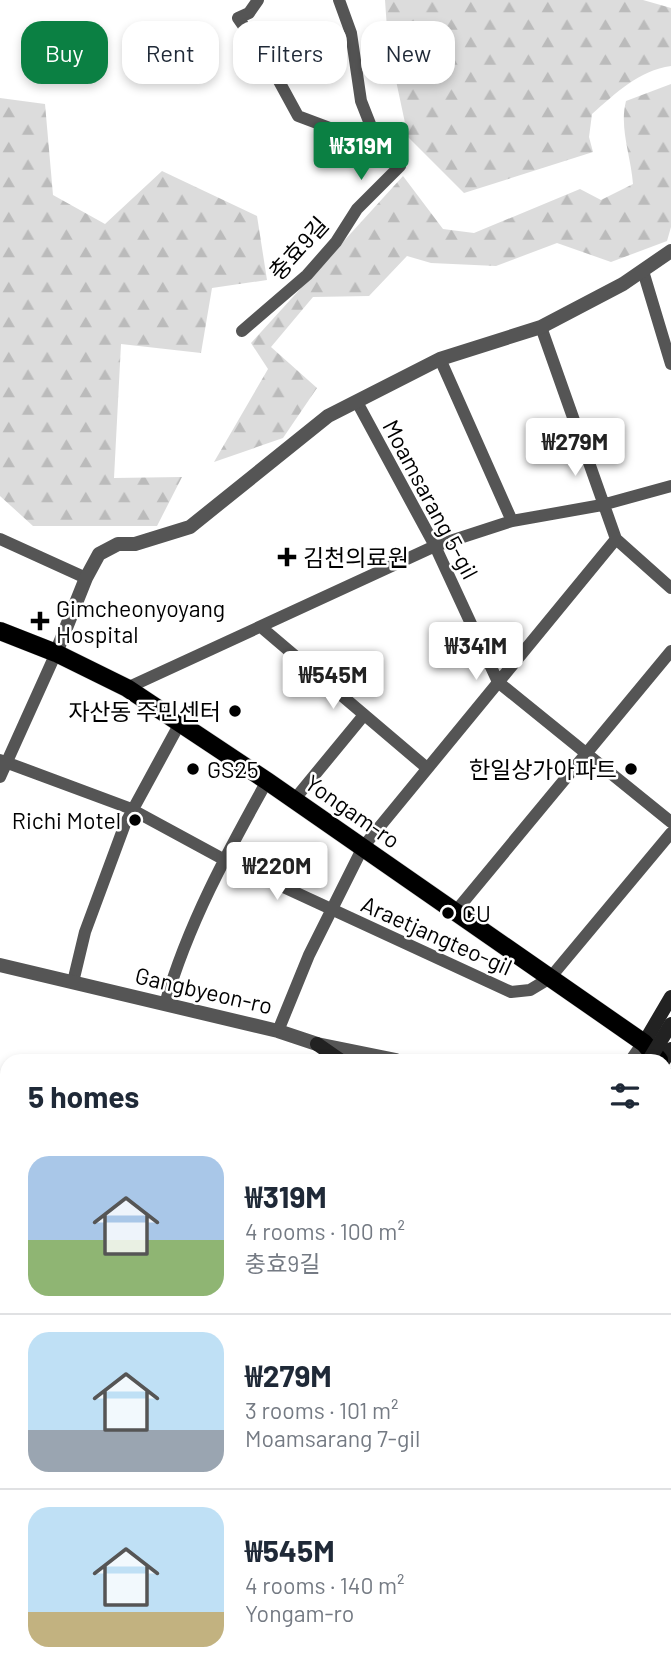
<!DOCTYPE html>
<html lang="en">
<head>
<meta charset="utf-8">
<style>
  :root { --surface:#fff; --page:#f2f2f3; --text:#1f2937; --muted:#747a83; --line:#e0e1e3; --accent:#0b8043 }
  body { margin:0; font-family:Barlow,"Noto Sans KR",sans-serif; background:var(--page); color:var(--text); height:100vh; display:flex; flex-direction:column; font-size:26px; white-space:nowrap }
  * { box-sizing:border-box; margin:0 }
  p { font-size:23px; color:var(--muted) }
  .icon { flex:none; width:38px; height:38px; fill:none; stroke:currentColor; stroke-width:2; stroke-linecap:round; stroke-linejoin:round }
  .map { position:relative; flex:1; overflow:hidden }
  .details { position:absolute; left:0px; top:1054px; width:672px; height:625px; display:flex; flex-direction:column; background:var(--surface); border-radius:21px 21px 0 0; box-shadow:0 4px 10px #0003 }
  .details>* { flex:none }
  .guide { position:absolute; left:21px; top:21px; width:630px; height:63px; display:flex; gap:14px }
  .price { position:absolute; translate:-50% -60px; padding:0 16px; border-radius:7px; background:#fff; color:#222; font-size:23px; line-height:46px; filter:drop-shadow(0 2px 4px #0008) }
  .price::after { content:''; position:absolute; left:50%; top:42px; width:21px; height:16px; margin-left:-10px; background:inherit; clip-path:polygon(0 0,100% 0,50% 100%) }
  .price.on { background:var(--accent); color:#fff }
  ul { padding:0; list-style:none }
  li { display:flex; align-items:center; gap:21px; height:175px; padding:0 28px }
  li+li { border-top:2px solid var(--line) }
  li span { display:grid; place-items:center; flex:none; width:196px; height:140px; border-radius:21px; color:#555 }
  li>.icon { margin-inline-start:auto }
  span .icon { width:84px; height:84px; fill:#fffc; stroke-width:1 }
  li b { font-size:30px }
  h2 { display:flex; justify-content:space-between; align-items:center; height:84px; padding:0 28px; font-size:30px }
  .tag { padding:0 24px; border-radius:21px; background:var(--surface); box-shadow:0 4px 10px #0003; font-size:24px; line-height:63px }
  .tag.on { background:var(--accent); color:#fff }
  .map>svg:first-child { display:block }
  .forest { fill:url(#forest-firs) }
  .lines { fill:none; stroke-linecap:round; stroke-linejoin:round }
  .river { stroke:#a3a3a3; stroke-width:19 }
  .primary-casing { stroke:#dbdbdb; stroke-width:19 }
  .motorway-casing { stroke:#dbdbdb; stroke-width:23 }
  .minor { stroke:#555; stroke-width:12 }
  .tertiary { stroke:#555; stroke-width:14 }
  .secondary { stroke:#222; stroke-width:14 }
  .primary { stroke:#000; stroke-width:18 }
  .motorway { stroke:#000; stroke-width:21 }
  .secondary-bridge { stroke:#222; stroke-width:14 }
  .poi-dot { fill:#000; stroke:#fff; stroke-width:2.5 }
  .labels { text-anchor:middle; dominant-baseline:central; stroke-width:5; stroke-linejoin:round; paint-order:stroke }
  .street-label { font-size:23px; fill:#000; stroke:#fff }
  .poi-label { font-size:23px; fill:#000; stroke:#fff; text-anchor:start }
</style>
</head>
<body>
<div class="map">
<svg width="671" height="1678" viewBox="0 0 671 1678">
  <defs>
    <pattern id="forest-firs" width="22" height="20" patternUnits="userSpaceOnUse" patternTransform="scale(1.75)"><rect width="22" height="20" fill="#dcdcdc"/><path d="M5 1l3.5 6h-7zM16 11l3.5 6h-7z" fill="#bbb"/></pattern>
  </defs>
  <rect width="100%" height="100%" fill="#fff"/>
  <path class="forest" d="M385,0H643L671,8V66C639,70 615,94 592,114L589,137L593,152L464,193L408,137L388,43Z
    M671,84V227L667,241L611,262L557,243L496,266L431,263L407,256L369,296L313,297L271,347L317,388L283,438L214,462L268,369L251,343L403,176L443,229L474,233L580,189L601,200L633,184C631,156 619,128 626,101Z
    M0,98L45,104L53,195L105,224L162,171L257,216L267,280L212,288L201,353L121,344L114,478L182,477L157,526H33L0,496Z"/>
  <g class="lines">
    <path class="river" d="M0,1210L7,1212
      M665,1485L671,1488"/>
    <g class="primary-casing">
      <path id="primary" d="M0,631L56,653L127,688L267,781L644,1043L659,1060
        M665,1139L671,1140"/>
    </g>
    <g class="motorway-casing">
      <path id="motorway" d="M665,1301L671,1291
        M665,1343L671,1333
        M444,1678L448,1671
        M468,1678L472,1671"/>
    </g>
    <path class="minor" d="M258,0L249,13L238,18L268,61L298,116L330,128L372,129
      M643,271L671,364
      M541,327L616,539L671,588
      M242,331L307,275L336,242L357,209L400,166L372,129L361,101L351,33L339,0
      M440,359L512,521
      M357,402L435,546L498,682L671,822
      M0,539L86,578
      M261,627L427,768
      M127,688L435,546L512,521L602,505L671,486
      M0,760L129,808L223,859L511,992L530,990L550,978L671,833
      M0,777L56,653
      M294,800L364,715
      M455,912L671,651
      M73,982L85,932L125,824L180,723
      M165,1004C188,924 227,853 267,781
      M278,1031L309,955L363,847L616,539
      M132,1671L133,1678"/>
    <path class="tertiary" d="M56,653L86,578L99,554L118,544H135L190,527L328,416L440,359L541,327L623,284L671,251
      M0,965L278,1031L317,1044L396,1060
      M632,1060L644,1043
      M665,1084L671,1075
      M665,1119H671
      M0,1312L7,1314
      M287,1671L289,1675"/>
    <path class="secondary" d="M644,1043L671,997
      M317,1044L340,1060
      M664,1060L671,1049
      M298,1678L302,1671
      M312,1678L316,1671"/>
    <use href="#primary" class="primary"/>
    <use href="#motorway" class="motorway"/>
    <path class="secondary-bridge" d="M649,1060L671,1024"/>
  </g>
  <g class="poi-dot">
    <path d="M283.5 546.5h7v7h7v7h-7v7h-7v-7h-7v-7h7z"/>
    <path d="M36.5 610.5h7v7h7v7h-7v7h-7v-7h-7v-7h7z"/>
    <circle cx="235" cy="711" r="7"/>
    <circle cx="193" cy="769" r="7"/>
    <circle cx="631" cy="769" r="7"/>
    <circle cx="135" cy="820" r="7"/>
    <circle cx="448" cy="913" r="7"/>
  </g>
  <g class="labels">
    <g class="street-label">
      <text transform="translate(298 248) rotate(-48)">충효9길</text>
      <text transform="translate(431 499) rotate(62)">Moamsarang 5-gil</text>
      <text transform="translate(353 811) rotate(35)">Yongam-ro</text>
      <text transform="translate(437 935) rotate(24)">Araetjangteo-gil</text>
      <text transform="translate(204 990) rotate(13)">Gangbyeon-ro</text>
    </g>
    <g class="poi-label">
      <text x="303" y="557">김천의료원</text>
      <text x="56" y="608">Gimcheonyoyang<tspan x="56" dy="26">Hospital</tspan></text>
      <text x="221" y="711" text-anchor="end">자산동 주민센터</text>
      <text x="207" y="769">GS25</text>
      <text x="617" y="769" text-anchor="end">한일상가아파트</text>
      <text x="121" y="820" text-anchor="end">Richi Motel</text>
      <text x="462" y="913">CU</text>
    </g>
  </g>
</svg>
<b class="price on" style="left:361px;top:182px">₩319M</b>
<b class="price" style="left:575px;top:478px">₩279M</b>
<b class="price" style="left:476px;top:682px">₩341M</b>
<b class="price" style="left:333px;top:711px">₩545M</b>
<b class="price" style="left:277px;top:902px">₩220M</b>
<div class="guide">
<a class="tag on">Buy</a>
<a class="tag">Rent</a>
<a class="tag">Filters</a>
<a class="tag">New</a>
</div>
<section class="details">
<h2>5 homes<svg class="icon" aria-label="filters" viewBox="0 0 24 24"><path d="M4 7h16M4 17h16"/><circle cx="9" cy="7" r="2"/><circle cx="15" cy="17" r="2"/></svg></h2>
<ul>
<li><span style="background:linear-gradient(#a9c7e8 60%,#8fb573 0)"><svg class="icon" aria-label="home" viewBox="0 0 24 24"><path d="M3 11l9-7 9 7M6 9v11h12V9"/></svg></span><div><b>₩319M</b><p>4 rooms · 100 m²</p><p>충효9길</p></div></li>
<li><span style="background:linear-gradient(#bfe0f5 70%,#9aa5b1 0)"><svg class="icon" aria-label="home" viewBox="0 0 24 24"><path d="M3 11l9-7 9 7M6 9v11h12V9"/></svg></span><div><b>₩279M</b><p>3 rooms · 101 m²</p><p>Moamsarang 7-gil</p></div></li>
<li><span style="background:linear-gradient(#bfe0f5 75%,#c2b280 0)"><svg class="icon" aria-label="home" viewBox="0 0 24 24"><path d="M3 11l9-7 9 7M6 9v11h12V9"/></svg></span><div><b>₩545M</b><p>4 rooms · 140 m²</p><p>Yongam-ro</p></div></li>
</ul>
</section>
</div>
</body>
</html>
